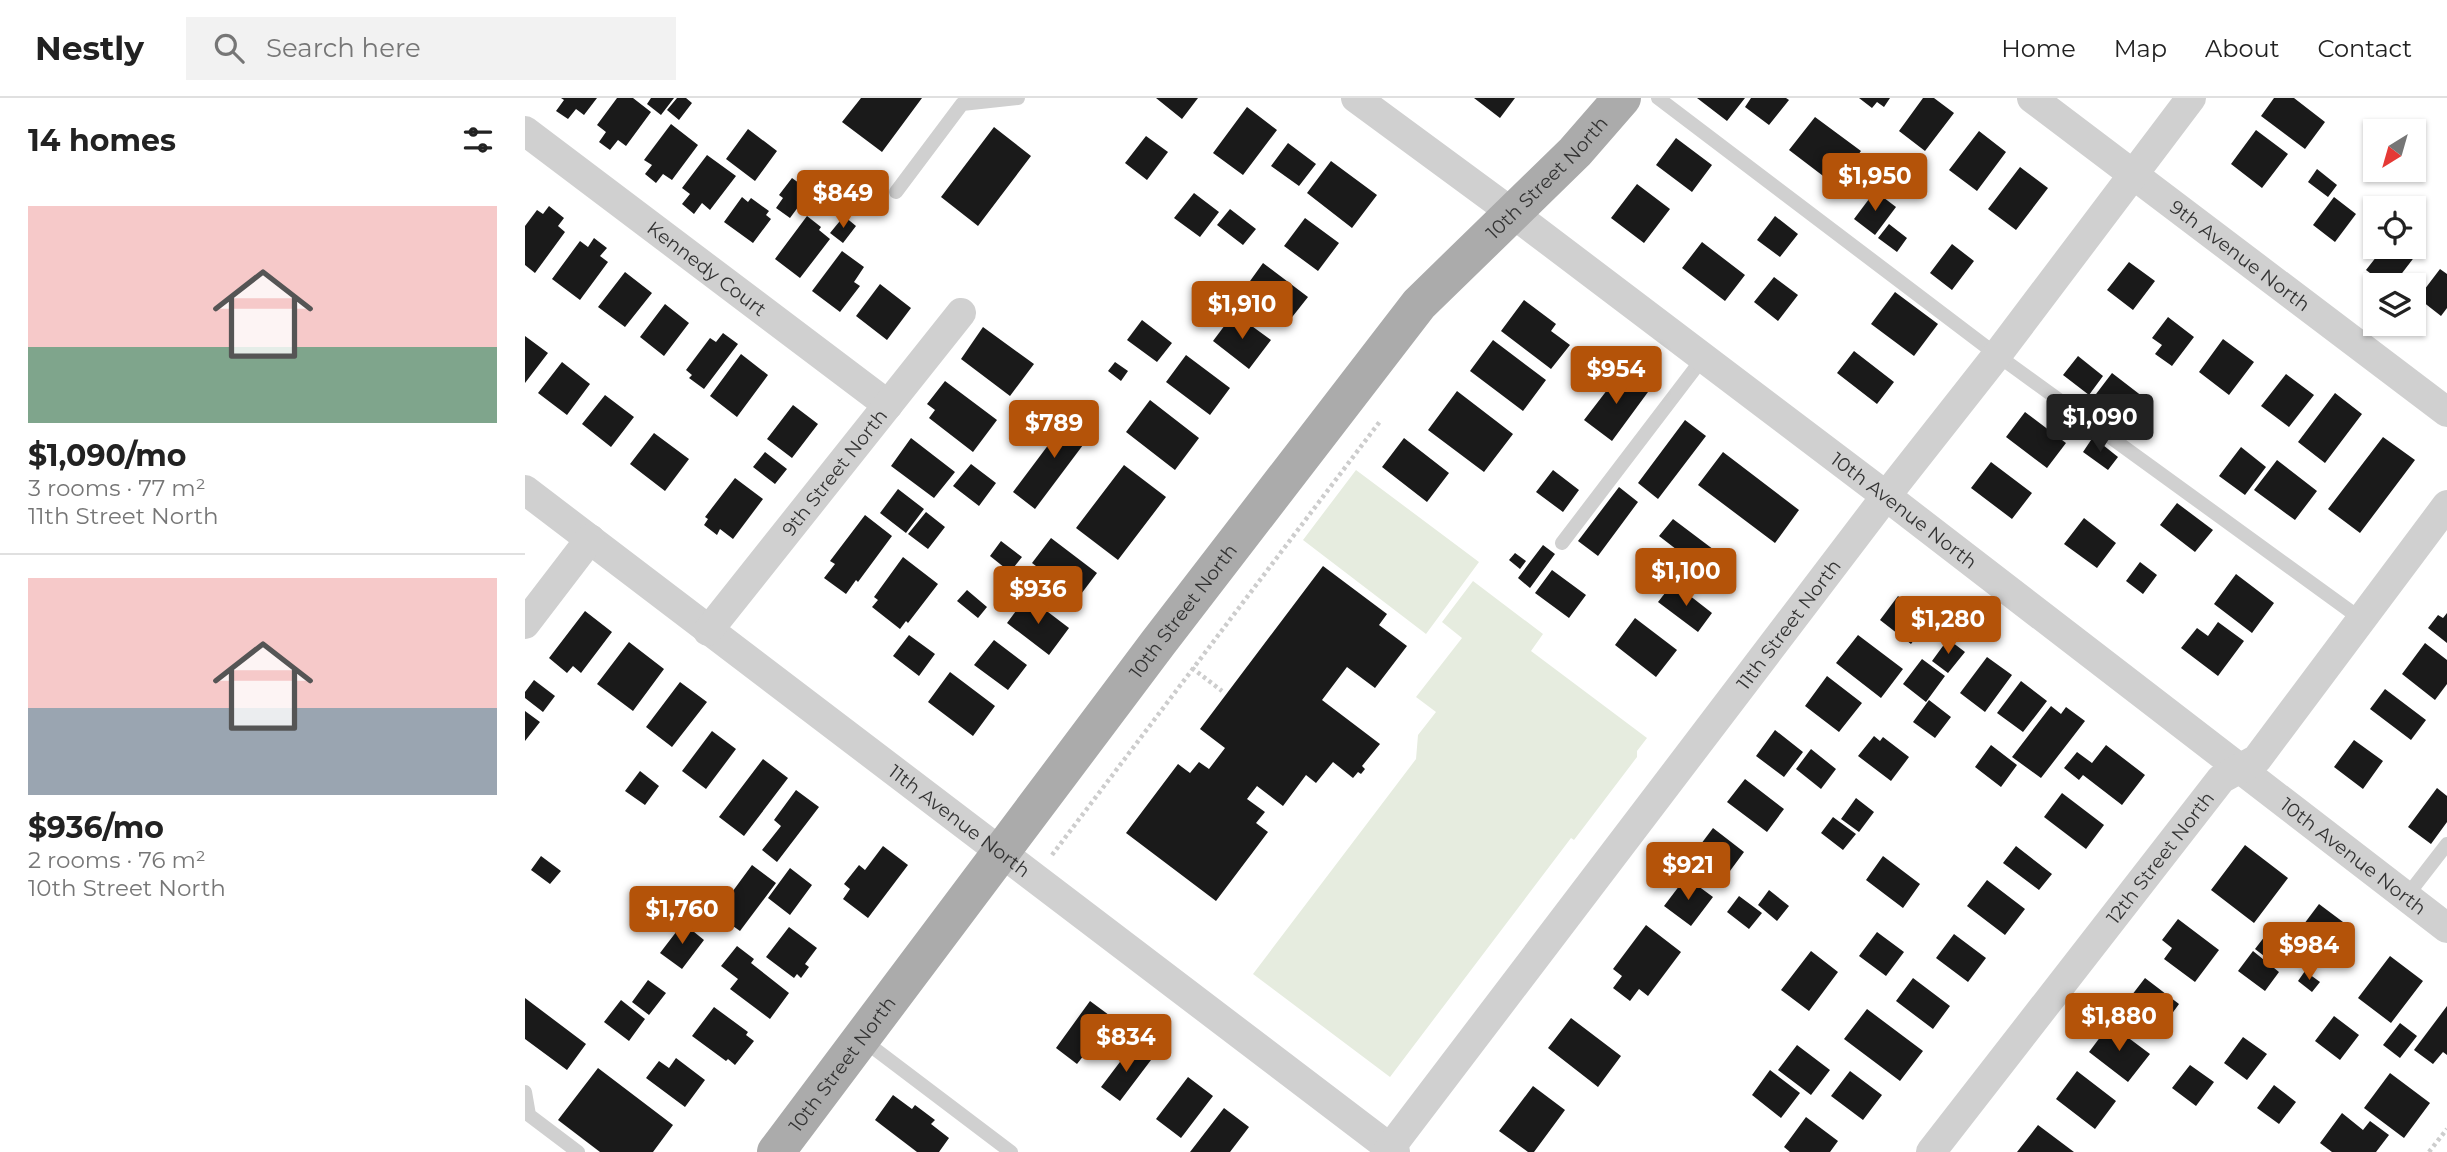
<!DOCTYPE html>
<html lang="en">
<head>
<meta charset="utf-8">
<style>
  :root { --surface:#fff; --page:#f2f2f2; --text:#222; --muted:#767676; --line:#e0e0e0; --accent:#b45309 }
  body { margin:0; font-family:Montserrat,sans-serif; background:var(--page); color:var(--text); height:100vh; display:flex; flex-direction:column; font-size:26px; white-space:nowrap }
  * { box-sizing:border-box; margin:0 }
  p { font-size:23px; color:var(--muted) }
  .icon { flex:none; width:38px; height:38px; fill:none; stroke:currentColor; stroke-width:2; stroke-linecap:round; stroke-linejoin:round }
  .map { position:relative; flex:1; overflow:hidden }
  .sheet { display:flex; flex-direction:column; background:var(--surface); width:525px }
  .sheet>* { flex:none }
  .needle { width:46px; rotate:217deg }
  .fabs { position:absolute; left:1838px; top:21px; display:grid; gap:14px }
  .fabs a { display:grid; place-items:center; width:63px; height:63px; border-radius:0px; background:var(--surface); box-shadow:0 2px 5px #0004; font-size:35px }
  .price { position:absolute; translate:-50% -60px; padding:0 16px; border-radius:7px; background:var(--accent); color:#fff; font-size:23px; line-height:46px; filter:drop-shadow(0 2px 4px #0008) }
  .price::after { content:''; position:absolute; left:50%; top:42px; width:21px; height:16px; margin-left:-10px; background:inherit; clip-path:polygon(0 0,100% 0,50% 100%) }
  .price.selected { background:#222; color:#fff }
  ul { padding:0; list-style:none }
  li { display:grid; align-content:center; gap:14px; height:371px; padding:0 28px }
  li+li { border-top:2px solid var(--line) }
  li span { display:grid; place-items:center; height:217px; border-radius:0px; color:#555 }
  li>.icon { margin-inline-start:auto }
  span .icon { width:126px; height:126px; fill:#fffc; stroke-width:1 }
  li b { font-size:30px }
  h2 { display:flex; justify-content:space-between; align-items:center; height:84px; padding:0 28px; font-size:30px }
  header { display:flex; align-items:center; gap:42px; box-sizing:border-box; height:98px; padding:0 35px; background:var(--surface); border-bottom:2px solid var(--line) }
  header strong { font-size:33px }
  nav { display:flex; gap:38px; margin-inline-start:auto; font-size:24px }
  .search { width:490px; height:63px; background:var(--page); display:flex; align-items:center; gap:18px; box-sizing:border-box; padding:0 24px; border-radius:0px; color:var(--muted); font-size:26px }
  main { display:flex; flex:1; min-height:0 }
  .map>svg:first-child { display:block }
  .green { fill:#e6ecdf }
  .building { fill:#1a1a1a }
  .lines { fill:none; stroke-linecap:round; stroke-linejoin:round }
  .path { stroke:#cdcdcd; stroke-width:4.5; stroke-dasharray:3.5 3.5; stroke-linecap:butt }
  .lane { stroke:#d0d0d0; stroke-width:14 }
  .street { stroke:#d0d0d0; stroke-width:30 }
  .primary { stroke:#ababab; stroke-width:38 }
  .labels { text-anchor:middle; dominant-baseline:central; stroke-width:7; stroke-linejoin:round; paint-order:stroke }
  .street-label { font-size:19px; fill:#333; stroke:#fff }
</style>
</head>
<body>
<header>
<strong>Nestly</strong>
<div class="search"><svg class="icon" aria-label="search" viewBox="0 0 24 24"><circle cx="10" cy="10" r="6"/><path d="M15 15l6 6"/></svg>Search here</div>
<nav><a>Home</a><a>Map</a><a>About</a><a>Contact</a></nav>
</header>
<main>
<section class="sheet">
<h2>14 homes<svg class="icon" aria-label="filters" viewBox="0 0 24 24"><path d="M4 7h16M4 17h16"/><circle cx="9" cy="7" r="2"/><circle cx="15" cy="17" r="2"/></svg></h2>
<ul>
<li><span style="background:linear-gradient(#f6c9c9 65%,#7fa58c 0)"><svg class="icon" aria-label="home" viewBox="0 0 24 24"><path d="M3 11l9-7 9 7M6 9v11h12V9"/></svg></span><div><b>$1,090/mo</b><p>3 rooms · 77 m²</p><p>11th Street North</p></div></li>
<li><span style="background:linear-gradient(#f6c9c9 60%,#9aa5b1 0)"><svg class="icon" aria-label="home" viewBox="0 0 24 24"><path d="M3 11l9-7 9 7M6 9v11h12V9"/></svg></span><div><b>$936/mo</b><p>2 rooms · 76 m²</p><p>10th Street North</p></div></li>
</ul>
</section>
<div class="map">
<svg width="1922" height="1054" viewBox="0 0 1922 1054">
  <rect width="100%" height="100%" fill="#fff"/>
  <path class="green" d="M831,372L954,464L901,536L778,442Z
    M948,483L1018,536L1006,553L1122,640L1112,653V659L1049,742L1046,740L865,979L728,876L891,661L893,637L911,614L891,599L937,540L917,524Z"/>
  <path class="building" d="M36,0H72L59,17L51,11L43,21L31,13L39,2Z
    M92,0H108L126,14L101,48L93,42L85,52L74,44L81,34L72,27Z
    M126,0H149L136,17L122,6Z
    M152,0H161L167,5L154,22L142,12Z
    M336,0H397L357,54L317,24Z
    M631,0H673L657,21Z
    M949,0H990L975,20Z
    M1172,0H1220L1202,23Z
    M1226,0H1261L1264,2L1244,27L1220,9Z
    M1334,0H1365L1359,9L1352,4L1347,10Z
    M1398,0H1409L1429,15L1400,53L1374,33Z
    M1749,0H1769L1800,24L1780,51L1736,18Z
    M722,9L752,32L718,77L688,55Z
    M1290,19L1336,53L1310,87L1264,52Z
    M146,26L173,47L147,82L138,76L131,85L120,76L127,67L119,62Z
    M469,29L506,58L453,128L416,99Z
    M223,31L252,53L230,83L201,61Z
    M1731,32L1763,56L1737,90L1706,66Z
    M1454,33L1481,54L1452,93L1424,72Z
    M1888,37L1901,46L1888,62Z
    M621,38L643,54L622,82L600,65Z
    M1151,40L1187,67L1167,94L1131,67Z
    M763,45L791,66L774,88L746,68Z
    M182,57L211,78L185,112L177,105L169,116L157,106L165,96L157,90Z
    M806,63L852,97L827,130L782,95Z
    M1495,69L1523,90L1491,132L1463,111Z
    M1792,71L1812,87L1803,99L1783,84Z
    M267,80L285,93L265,120L251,110L258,100L254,97Z
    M1112,86L1145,111L1119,145L1086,120Z
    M1350,93L1371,109L1350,137L1329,121Z
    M669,95L694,114L675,139L649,120Z
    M217,99L223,104L226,100L244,113L241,117L246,121L228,145L199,124Z
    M1809,99L1831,116L1810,144L1788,127Z
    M24,108L39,120L33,128L40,134L10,175L0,167V128L12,112L18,116Z
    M705,111L731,131L718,147L692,127Z
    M282,118L296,129L294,132L305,141L275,180L250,161Z
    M319,118L331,128L318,145L305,135Z
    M1250,118L1273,136L1255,159L1232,142Z
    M780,120L814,145L793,173L759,148Z
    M1364,126L1382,140L1372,154L1353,140Z
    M69,140L82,150L75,158L83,164L55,202L27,181L55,143L63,149Z
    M1888,142L1897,149L1868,187H1861L1841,172L1859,149H1888Z
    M1177,144L1220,177L1200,203L1157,170Z
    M1427,146L1449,163L1427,192L1405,175Z
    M317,153L339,169L329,184L335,188L315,214L287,193Z
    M1604,164L1630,183L1608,212L1582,192Z
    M738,165L783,199L764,223L720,190Z
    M1915,171L1922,176V210L1916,218L1893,200Z
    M100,174L127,195L100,229L73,209Z
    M1249,179L1273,197L1253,223L1229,204Z
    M355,186L386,210L362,242L331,218Z
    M1370,194L1413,226L1389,258L1346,226Z
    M999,202L1031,226L1026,233L1045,247L1026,271L976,233Z
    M140,206L164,225L139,258L115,239Z
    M709,215L746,242L724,271L688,243Z
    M1643,219L1669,239L1647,268L1630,256L1637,247L1627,240Z
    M617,222L647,245L632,264L602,242Z
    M458,229L509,266L485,298L436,261Z
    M198,235L213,246L179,291L164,280L167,277L161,272L185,240L191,244Z
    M0,238L23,255L0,285Z
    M1698,241L1729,264L1704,297L1674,274Z
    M968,242L1021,282L998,313L945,273Z
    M1329,253L1369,284L1352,306L1312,275Z
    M216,256L243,277L212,319L185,298Z
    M661,257L705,290L685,317L641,284Z
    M1553,258L1578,278L1564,297L1538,277Z
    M37,264L65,286L42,317L13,295Z
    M590,264L603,273L596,283L583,273Z
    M1096,274L1123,294L1087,343L1059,322Z
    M1587,275L1622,302L1604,326L1568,300Z
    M1761,276L1789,297L1764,329L1736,308Z
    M420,283L472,322L448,354L404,320L410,312L402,306Z
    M932,293L988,336L959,374L903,332Z
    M1810,295L1837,316L1800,365L1773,344Z
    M80,297L109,319L86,349L57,326Z
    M625,302L674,340L650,372L601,334Z
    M268,307L293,326L267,360L242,341Z
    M548,314L570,331L510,411L488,394Z
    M1500,314L1541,345L1522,370L1481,339Z
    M1160,322L1181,338L1133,401L1113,385Z
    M129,335L164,361L140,393L105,366Z
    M1568,339L1593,359L1583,372L1558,354Z
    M1858,339L1890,362L1835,435L1803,411Z
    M386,340L430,374L409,400L366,368Z
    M879,340L924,375L902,404L857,369Z
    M1716,349L1741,369L1720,397L1694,378Z
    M240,354L262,371L250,386L228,369Z
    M1198,354L1274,412L1250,445L1173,387Z
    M1752,362L1792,393L1770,422L1729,392Z
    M1466,364L1507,395L1487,421L1446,390Z
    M446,366L471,385L454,408L428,388Z
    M599,367L641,399L593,462L551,430Z
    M1028,372L1054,392L1038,414L1011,394Z
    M210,380L238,401L208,441L195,431L192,437L179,427L183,421L180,419Z
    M1094,389L1113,404L1073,458L1053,443Z
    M373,391L399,411L381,435L355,415Z
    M1652,405L1688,432L1670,454L1635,427Z
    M401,414L420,429L403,451L383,436Z
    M340,417L367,438L333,484L331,482L321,496L299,480L310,466L305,463Z
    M1559,420L1591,445L1572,470L1539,446Z
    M1148,421L1209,467L1195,485L1134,438Z
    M526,440L572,475L553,500L507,465Z
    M476,443L497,459L485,474L465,458Z
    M1018,447L1030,456L1005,490L993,480Z
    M990,455L1001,463L995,471L984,462Z
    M378,459L413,486L383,525L381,523L375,531L347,509L353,502L349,499Z
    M1615,464L1632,477L1618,496L1601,483Z
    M798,468L862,516L854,527L882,548L850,590L822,569L797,602L855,646L837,668L840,671L836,676L833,674L828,680L808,664L791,685L781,677L758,708L732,688L722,701L740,714L731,725L743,734L691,803L601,735L653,666L665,675L674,664L684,671L700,650L675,631Z
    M1027,472L1061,497L1044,520L1010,495Z
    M1711,476L1749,505L1727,535L1689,506Z
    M1144,490L1151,495L1155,490L1187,515L1173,534L1133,504Z
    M442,492L462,509L453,520L432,503Z
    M502,498L544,530L524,557L482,525Z
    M1373,498L1404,522L1386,546L1355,522Z
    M60,513L87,534L56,575L48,568L42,575L24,560Z
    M1922,515V545L1903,530L1913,517L1918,520Z
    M1110,520L1152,552L1131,579L1090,547Z
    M1693,524L1719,543L1693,578L1656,550L1672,530L1683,538Z
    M384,537L410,556L394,578L368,558Z
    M1333,537L1378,571L1356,600L1311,565Z
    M1423,541L1440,554L1423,575L1407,563Z
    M469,542L502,567L483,592L449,567Z
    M104,544L139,571L108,613L72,586Z
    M1900,545L1922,562V586L1910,602L1877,576Z
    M1462,559L1487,577L1460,614L1435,595Z
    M1397,561L1420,578L1401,604L1378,586Z
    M425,574L470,608L448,638L403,604Z
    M1302,578L1337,605L1314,634L1280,608Z
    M9,582L30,598L18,614L0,600V594Z
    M1496,583L1522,603L1498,634L1472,615Z
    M155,584L182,604L147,649L121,629Z
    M1860,591L1901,622L1886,642L1845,611Z
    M1404,602L1426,619L1410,640L1388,624Z
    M1526,608L1536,616L1541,609L1560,623L1516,680L1487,659Z
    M0,613L15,624L0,643Z
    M1250,632L1278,654L1259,679L1231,658Z
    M187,633L211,651L181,691L157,673Z
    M1349,638L1355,643L1358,639L1384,659L1366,683L1333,658Z
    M1829,642L1858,663L1838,691L1809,669Z
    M1466,647L1492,667L1476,689L1450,669Z
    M1581,647L1620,677L1597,707L1558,677L1554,682L1539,670L1552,654L1567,665Z
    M1286,651L1311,671L1296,691L1271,671Z
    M238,661L263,680L219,738L194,719Z
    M115,673L134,688L120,707L100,693Z
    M1220,681L1259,711L1242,734L1202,704Z
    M1912,690L1922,698V724L1906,746L1883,729Z
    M271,692L294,709L252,764L237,752L256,728L249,722Z
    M1537,695L1579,727L1561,751L1519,719Z
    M1331,700L1349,714L1334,734L1316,721Z
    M1308,719L1331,736L1318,752L1296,735Z
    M1188,730L1219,754L1202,777L1170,754Z
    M1720,747L1763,780L1729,825L1686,792Z
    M358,748L383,767L343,820L318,801L325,791L319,786L334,767L340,772Z
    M1491,748L1527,776L1514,792L1478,765Z
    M16,758L36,773L25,786L6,772Z
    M1358,758L1395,786L1378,810L1341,782Z
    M227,767L251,785L215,833L191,816Z
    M265,770L287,787L265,817L243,800Z
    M1161,779L1188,799L1166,828L1139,808Z
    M1462,782L1500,811L1480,837L1442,808Z
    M1244,792L1264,808L1252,823L1233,807Z
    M1214,798L1237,815L1224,831L1202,814Z
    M1794,806L1822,827L1792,867L1764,846Z
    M1653,821L1694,852L1670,884L1639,861L1647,850L1637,842Z
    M158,825L179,842L157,871L135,855Z
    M1121,827L1156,854L1123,898L1114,891L1105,903L1088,890L1097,878L1088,871Z
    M264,829L292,850L280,866L284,869L276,880L272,876L269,880L241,859Z
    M1352,834L1379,854L1361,878L1334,858Z
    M1429,836L1461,860L1443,884L1411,860Z
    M1740,838L1753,847L1743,861L1730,851Z
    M212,848L229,861L226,865L264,895L245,921L205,891L213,881L196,868Z
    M1286,853L1313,874L1284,913L1256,892Z
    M1728,853L1754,874L1740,893L1713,873Z
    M1865,858L1898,883L1866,925L1833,900Z
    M1780,873L1795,884L1787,894L1773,883Z
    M1388,880L1425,908L1408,931L1371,903Z
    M1620,880L1654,906L1635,932L1600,906Z
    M123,882L141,895L124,917L107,904Z
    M0,900L61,946L42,972L0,941Z
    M96,902L120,921L104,943L79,924Z
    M565,903L588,920L552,966L531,950Z
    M1922,908V957L1918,954L1908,966L1889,952Z
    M189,909L223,934L221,937L229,943L210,967L203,961L201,963L167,938Z
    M1342,911L1398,953L1375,983L1319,941Z
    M1809,918L1834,937L1815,962L1790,943Z
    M1046,920L1096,958L1073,989L1023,950Z
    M1875,925L1892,938L1875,960L1858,947Z
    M1585,926L1625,956L1603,984L1564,954Z
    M1718,939L1742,956L1722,982L1699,965Z
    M1272,947L1305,972L1286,997L1253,972Z
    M607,948L626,962L595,1003L576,989Z
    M151,960L180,982L160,1009L121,980L134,963L144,970Z
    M1665,967L1689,984L1671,1008L1647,990Z
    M73,970L148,1027L128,1054H75L33,1022Z
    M1245,972L1275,995L1256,1020L1227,997Z
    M1325,973L1357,997L1338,1022L1306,998Z
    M1552,973L1591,1003L1570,1031L1531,1001Z
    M1865,975L1905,1005L1879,1040L1839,1010Z
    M663,979L688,998L656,1040L631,1021Z
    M1749,987L1771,1004L1754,1026L1732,1010Z
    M1008,988L1040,1012L1009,1054H1003L974,1033Z
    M368,997L387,1011L390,1007L410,1022L406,1026L424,1040L414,1054H392L350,1022Z
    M699,1010L724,1029L705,1054H665Z
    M1817,1015L1838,1032L1845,1023L1864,1037L1851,1054H1807L1795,1045Z
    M1281,1019L1313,1043L1305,1054H1265L1259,1049Z
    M1513,1027L1549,1054H1492Z"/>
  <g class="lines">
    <path class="path" d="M667,570L697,593
      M527,757L856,322
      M1904,1054L1922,1031"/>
    <path class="lane" d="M1133,0L1472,257L1836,521
      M371,94L437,6L493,0
      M1037,445L1178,260
      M1881,799L1922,746
      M338,942L486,1054
      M0,994L4,1017L53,1054"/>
    <g class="street">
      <path id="s1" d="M831,0L986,114L1361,398L1922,830"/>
      <path id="s2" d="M1507,0L1922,314"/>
      <path id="s3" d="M0,33L363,307"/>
      <path id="s4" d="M0,392L870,1054"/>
      <path d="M0,526L65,441"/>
      <path id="s5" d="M183,533L436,215"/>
      <path id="s6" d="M862,1054L1361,398L1472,257L1666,0"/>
      <path id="s7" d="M1406,1054L1696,681L1732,661L1922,407"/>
    </g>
    <path class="primary" id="s8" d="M251,1054L633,545L894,206L1050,54L1097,0"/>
  </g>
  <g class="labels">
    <g class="street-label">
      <text stroke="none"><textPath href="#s8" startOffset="1244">10th Street North</textPath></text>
      <text stroke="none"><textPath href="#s2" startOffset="261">9th Avenue North</textPath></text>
      <text stroke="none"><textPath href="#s3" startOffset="228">Kennedy Court</textPath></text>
      <text stroke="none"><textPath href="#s5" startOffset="203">9th Street North</textPath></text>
      <text stroke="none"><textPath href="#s1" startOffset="686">10th Avenue North</textPath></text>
      <text stroke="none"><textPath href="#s8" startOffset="677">10th Street North</textPath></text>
      <text stroke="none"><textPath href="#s6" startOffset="663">11th Street North</textPath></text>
      <text stroke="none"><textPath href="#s4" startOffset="546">11th Avenue North</textPath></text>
      <text stroke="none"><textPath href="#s1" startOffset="1253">10th Avenue North</textPath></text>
      <text stroke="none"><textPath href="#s7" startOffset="373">12th Street North</textPath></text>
      <text stroke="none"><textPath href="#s8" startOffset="110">10th Street North</textPath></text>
    </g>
  </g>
</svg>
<div class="fabs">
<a><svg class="needle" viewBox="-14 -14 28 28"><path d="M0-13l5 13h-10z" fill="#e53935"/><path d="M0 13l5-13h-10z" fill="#767676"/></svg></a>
<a><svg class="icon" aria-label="locate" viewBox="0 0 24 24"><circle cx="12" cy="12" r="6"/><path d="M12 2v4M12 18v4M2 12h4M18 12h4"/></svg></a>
<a><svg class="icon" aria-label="layers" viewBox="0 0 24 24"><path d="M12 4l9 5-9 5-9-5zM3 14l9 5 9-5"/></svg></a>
</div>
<b class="price" style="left:1350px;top:115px">$1,950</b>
<b class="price" style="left:318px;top:132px">$849</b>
<b class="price" style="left:717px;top:243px">$1,910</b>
<b class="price" style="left:1091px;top:308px">$954</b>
<b class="price selected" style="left:1575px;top:356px">$1,090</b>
<b class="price" style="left:529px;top:362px">$789</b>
<b class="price" style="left:1161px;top:510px">$1,100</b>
<b class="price" style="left:513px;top:528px">$936</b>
<b class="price" style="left:1423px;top:558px">$1,280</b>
<b class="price" style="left:1163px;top:804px">$921</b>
<b class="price" style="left:157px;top:848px">$1,760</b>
<b class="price" style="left:1784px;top:884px">$984</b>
<b class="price" style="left:1594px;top:955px">$1,880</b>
<b class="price" style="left:601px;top:976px">$834</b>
</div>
</main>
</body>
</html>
